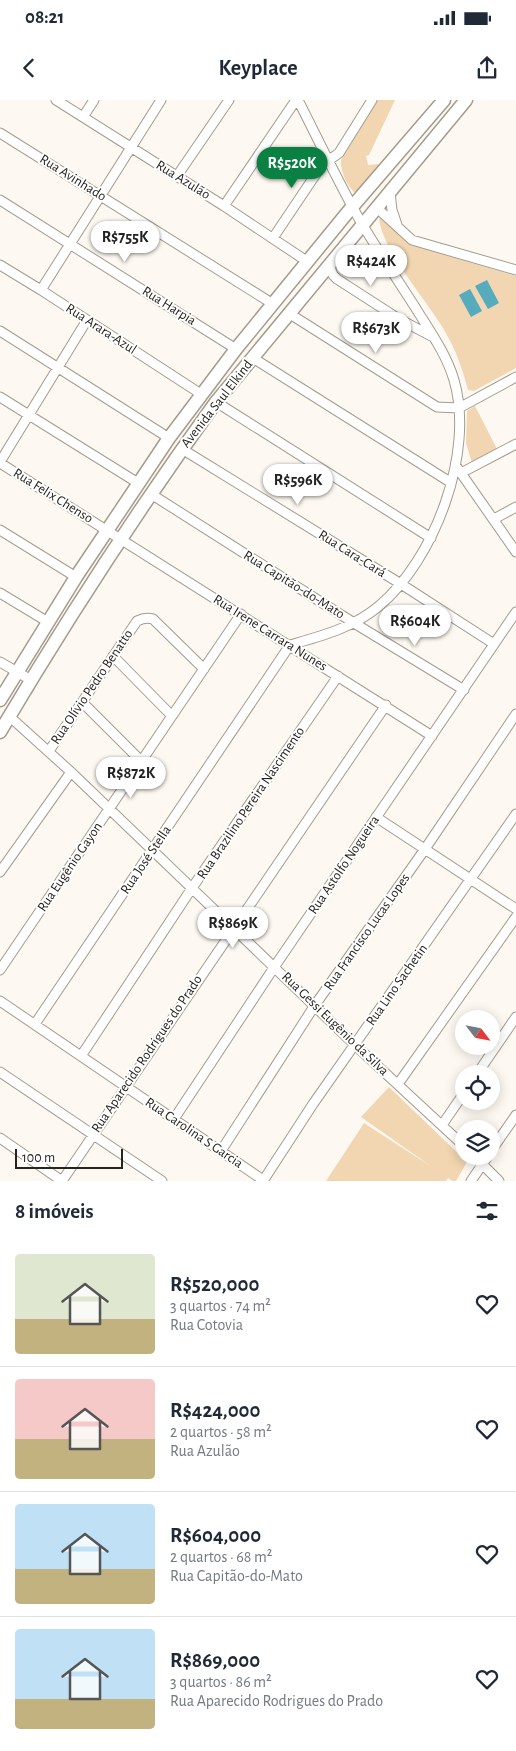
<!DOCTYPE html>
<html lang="pt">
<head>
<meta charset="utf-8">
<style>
  :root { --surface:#fff; --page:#f2f2f3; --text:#1f2937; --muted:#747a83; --line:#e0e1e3; --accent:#0b8043 }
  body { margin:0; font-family:"Alegreya Sans",sans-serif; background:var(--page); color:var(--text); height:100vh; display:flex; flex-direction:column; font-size:19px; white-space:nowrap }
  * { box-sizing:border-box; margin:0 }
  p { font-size:16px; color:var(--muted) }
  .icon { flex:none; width:28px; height:28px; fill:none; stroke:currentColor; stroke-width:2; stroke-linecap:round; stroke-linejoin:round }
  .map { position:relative; height:1081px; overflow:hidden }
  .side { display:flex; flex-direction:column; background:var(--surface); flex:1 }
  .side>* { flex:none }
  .needle { width:32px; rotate:122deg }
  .controls { position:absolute; left:455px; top:910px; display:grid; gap:10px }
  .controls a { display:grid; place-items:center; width:45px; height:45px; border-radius:50%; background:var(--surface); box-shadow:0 2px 12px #0003; font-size:25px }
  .scale { position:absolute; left:15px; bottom:12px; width:108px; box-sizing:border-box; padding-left:5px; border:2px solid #27231d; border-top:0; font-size:14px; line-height:18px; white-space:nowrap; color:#27231d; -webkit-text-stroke:4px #fff; paint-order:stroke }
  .price { position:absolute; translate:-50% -42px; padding:0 11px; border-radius:18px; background:#fff; color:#222; font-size:16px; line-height:32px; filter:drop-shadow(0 1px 2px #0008) }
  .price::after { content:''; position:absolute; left:50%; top:30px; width:15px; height:11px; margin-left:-8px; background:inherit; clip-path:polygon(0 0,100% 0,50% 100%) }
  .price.on { background:var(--accent); color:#fff }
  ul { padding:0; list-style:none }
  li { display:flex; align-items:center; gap:15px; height:125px; padding:0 15px }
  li+li { border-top:1px solid var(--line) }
  li span { display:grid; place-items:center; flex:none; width:140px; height:100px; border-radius:5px; color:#555 }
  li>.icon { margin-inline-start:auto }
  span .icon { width:60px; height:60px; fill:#fffc; stroke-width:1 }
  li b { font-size:21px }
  h2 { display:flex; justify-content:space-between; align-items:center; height:60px; padding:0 15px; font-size:21px }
  .status { display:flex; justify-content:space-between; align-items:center; height:35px; padding:0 25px; background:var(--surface); direction:ltr }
  .status svg { height:14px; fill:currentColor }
  header { display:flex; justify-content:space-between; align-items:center; height:65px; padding:0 15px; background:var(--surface); font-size:22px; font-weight:700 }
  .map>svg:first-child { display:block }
  .green { fill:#f1d6b1 }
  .water { fill:#56acbd }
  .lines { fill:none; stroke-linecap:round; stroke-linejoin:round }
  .street-casing { stroke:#a59b8c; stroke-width:11 }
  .secondary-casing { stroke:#a59b8c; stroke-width:15 }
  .street { stroke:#fff; stroke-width:9 }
  .secondary { stroke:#fff; stroke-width:12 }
  .labels { text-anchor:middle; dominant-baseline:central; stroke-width:4; stroke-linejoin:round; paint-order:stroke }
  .street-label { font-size:14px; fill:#27231d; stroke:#fff }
</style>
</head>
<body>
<div class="status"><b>08:21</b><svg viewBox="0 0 49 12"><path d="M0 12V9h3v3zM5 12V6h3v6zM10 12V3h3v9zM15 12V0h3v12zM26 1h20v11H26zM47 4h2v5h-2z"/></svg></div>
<header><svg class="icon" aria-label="back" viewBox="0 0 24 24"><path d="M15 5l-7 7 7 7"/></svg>Keyplace<svg class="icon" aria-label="share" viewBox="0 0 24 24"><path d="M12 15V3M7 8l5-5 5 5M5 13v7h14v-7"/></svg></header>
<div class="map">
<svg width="516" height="1081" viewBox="0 0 516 1081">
  <rect width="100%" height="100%" fill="#fdf9f2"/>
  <path class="green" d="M378,0H395L369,55L366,56L368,65L378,64L382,68L356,93C347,88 340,70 341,60Z
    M381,118L386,120L414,146L516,176V268L474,291L468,290C463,271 457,253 447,235C429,202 384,154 379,119Z
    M475,306L497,349L472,363L466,343L467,311Z
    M389,987L467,1062L456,1081H452L448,1078L446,1081H326L364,1023L432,1067L361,1017Z"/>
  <path class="water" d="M487,180L499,203L488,209L475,186Z
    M470,189L482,211L471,217L459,195Z"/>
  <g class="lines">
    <g class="street-casing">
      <path id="street" d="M56,0L224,106L308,162
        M83,17L94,0
        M0,33L273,204
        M177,76L229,0
        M390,92L392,110L397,125
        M0,100L236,249
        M224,106L296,0
        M377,108L412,140L516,170
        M273,138L322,65L339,53L372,0
        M0,165L41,190L201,294
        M329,165L333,175L337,179L399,219L433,237
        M41,190L161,0
        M290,214L437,307L459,308L516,277
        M0,231L169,338
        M253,258L450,382
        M0,297L138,383
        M216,302L431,438
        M182,349L401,484L494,544
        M0,362L87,220
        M0,363L432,636
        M456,366L516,452
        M461,373L516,344
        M151,394L354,523L464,590
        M494,419L516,407
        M0,430L76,477
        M0,493L48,522
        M290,545C321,536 353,528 379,506C435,459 475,352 454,280C446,253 429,230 415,207C397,179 379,152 362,124C339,84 319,41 298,0
        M113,556L172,616
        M0,562L31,580
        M83,603L142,662
        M9,616L71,672L355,945L464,1046
        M49,651L137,521C143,518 147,517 153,519L204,569
        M376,717L516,809
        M0,772L71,672
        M0,870L241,514
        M0,901L263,1080
        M35,924L290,545
        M81,956L192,788L338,576
        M0,972L162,1081
        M477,974L516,917
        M398,984L516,817
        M174,1019L275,866L516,512
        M442,1025L464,993
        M0,1038L62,1081
        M221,1051L315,905L425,749L516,614
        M491,1051L516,1015
        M474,1056L499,1081
        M62,1081L386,605
        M263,1081L313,1004L516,714
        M471,1081L488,1056"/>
    </g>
    <g class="secondary-casing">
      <path id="secondary" d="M0,600L76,477L169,338L236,249L352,107L444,0
        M0,632C67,519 139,408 216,302L466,0"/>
    </g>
    <use href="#street" class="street"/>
    <use href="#secondary" class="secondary"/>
  </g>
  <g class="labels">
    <g class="street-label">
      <text transform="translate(73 78) rotate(32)">Rua Avinhado</text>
      <text transform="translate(183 80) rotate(32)">Rua Azulão</text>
      <text transform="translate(169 206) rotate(32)">Rua Harpia</text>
      <text transform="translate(101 229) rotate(33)">Rua Arara-Azul</text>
      <text transform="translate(217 304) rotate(-52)">Avenida Saul Elkind</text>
      <text transform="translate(53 396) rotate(32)">Rua Felix Chenso</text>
      <text transform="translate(352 454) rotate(32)">Rua Cara-Cará</text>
      <text transform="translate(294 485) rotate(32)">Rua Capitão-do-Mato</text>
      <text transform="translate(270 533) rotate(32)">Rua Irene Carrara Nunes</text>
      <text transform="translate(92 587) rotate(-56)">Rua Olívio Pedro Benatto</text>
      <text transform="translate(251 703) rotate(-56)">Rua Brazilino Pereira Nascimento</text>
      <text transform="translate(146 760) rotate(-56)">Rua José Stella</text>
      <text transform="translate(344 765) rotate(-56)">Rua Astolfo Nogueira</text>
      <text transform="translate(70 767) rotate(-56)">Rua Eugênio Gayon</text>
      <text transform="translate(367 832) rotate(-55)">Rua Francisco Lucas Lopes</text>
      <text transform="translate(397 885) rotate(-55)">Rua Lino Sachetin</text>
      <text transform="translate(335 924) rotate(44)">Rua Gessi Eugênio da Silva</text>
      <text transform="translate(147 954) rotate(-56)">Rua Aparecido Rodrigues do Prado</text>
      <text transform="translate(194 1033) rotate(34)">Rua Carolina S Garcia</text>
    </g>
  </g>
</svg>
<div class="controls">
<a><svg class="needle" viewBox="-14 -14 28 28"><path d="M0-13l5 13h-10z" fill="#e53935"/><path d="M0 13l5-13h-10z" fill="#747a83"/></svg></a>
<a><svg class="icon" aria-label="locate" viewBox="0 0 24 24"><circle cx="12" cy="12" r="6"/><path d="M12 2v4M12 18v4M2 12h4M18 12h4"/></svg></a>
<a><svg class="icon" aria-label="layers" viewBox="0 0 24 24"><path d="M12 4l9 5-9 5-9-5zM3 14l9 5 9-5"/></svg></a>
</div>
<div class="scale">100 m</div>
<b class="price on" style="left:292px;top:89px">R$520K</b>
<b class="price" style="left:125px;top:163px">R$755K</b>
<b class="price" style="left:371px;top:187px">R$424K</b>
<b class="price" style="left:376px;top:254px">R$673K</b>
<b class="price" style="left:298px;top:406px">R$596K</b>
<b class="price" style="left:415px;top:547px">R$604K</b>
<b class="price" style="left:131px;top:699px">R$872K</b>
<b class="price" style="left:233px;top:849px">R$869K</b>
</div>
<section class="side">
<h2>8 imóveis<svg class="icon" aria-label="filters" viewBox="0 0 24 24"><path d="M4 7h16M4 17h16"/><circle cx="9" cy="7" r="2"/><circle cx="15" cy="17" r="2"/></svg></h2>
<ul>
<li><span style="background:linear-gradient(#dfe7d0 65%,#c2b280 0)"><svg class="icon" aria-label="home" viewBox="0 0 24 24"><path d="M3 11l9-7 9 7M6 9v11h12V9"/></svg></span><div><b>R$520,000</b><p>3 quartos · 74 m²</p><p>Rua Cotovia</p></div><svg class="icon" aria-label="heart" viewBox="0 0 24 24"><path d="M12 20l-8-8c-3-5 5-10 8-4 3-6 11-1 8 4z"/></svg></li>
<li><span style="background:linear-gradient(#f6c9c9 60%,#c2b280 0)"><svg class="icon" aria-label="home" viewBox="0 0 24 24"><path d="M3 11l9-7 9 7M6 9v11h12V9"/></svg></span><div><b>R$424,000</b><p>2 quartos · 58 m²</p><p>Rua Azulão</p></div><svg class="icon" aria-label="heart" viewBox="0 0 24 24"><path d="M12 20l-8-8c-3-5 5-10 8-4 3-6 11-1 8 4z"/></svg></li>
<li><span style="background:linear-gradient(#bfe0f5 65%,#c2b280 0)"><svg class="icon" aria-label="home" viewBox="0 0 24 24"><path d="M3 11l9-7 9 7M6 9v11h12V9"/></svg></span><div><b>R$604,000</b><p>2 quartos · 68 m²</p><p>Rua Capitão-do-Mato</p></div><svg class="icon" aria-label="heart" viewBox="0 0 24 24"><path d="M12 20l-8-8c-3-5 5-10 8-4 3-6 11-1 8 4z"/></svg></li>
<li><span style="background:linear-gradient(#bfe0f5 70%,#c2b280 0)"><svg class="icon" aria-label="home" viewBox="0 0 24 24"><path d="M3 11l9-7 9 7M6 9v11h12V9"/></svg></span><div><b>R$869,000</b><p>3 quartos · 86 m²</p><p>Rua Aparecido Rodrigues do Prado</p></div><svg class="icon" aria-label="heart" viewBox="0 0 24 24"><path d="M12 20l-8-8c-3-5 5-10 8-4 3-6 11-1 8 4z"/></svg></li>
</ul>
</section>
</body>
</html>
